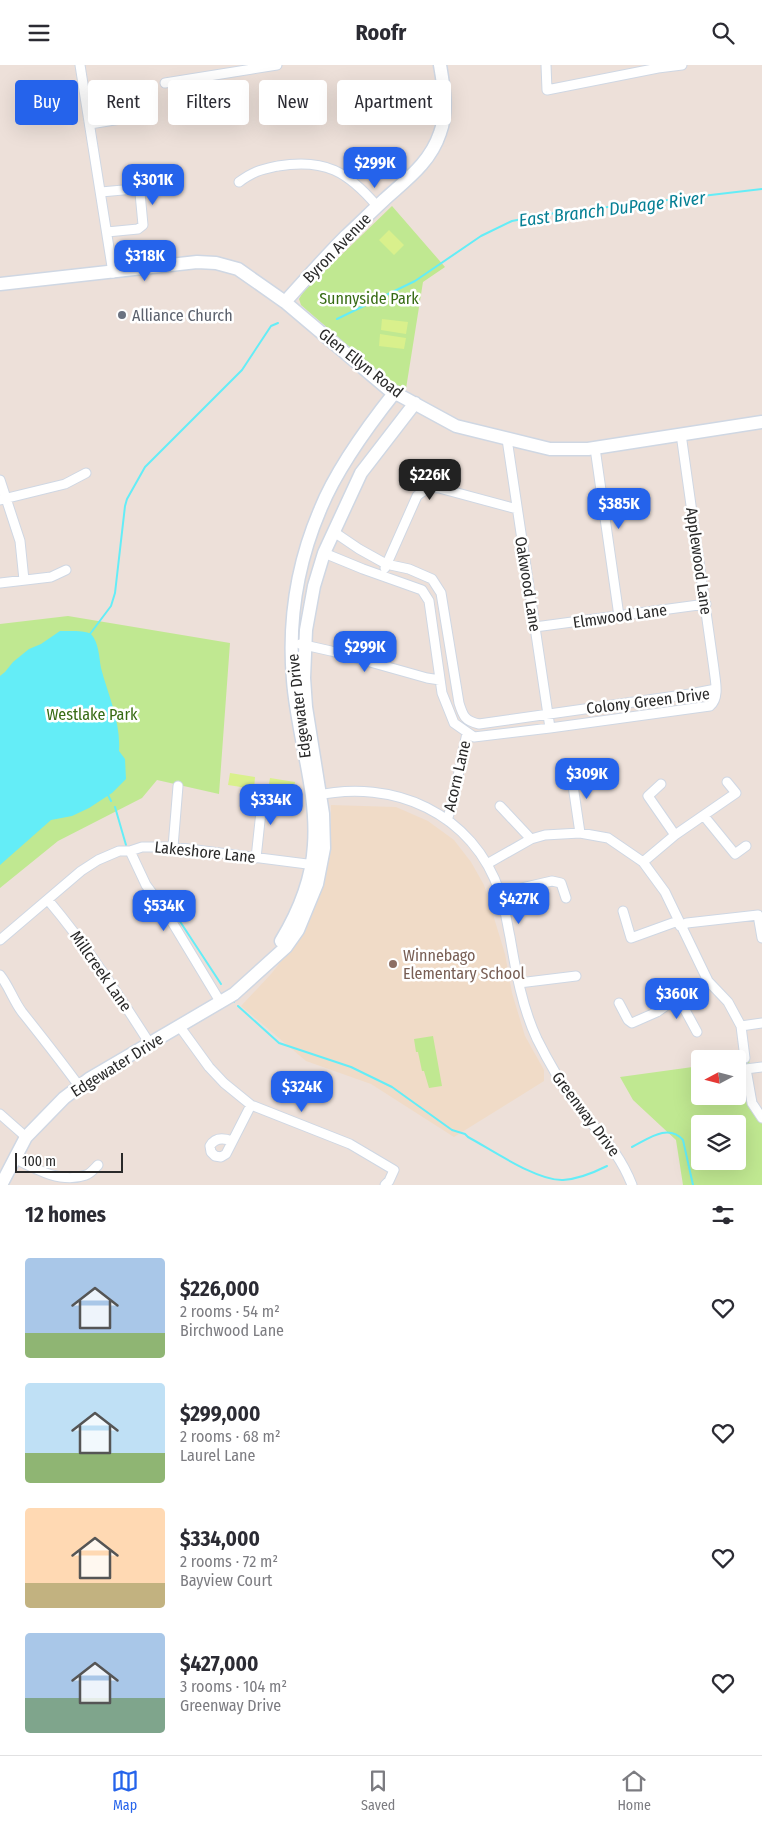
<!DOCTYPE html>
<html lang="en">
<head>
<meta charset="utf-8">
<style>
  :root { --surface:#fff; --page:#f2f2f3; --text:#2b2b33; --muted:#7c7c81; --line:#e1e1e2; --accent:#2563eb }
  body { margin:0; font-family:"Fira Sans Condensed",sans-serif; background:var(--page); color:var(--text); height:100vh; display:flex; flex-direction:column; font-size:19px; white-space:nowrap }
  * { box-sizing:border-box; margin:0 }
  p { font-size:16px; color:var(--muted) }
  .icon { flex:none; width:28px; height:28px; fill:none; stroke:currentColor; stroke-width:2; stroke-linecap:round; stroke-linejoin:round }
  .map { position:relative; height:1120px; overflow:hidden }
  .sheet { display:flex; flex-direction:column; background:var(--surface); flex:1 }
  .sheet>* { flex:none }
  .guide { position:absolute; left:15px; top:15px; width:500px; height:45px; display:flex; gap:10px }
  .needle { width:32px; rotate:263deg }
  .controls { position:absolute; left:691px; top:985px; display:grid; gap:10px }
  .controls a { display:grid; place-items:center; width:55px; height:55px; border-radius:5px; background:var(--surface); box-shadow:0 5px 20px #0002; font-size:25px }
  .scale { position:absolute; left:15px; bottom:12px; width:108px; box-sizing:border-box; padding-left:5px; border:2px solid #292929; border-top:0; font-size:14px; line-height:18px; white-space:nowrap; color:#292929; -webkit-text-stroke:4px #fff; paint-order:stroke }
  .price { position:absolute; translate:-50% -42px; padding:0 11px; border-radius:10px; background:var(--accent); color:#fff; font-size:16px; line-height:32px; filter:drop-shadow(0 1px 2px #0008) }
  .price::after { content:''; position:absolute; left:50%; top:30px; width:15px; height:11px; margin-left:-8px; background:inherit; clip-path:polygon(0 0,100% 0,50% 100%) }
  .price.current { background:#222; color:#fff }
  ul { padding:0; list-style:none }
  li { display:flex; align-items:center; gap:15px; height:125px; padding:0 25px }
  li span { display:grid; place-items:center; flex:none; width:140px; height:100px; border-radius:5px; color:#555 }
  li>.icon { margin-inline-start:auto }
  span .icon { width:60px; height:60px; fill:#fffc; stroke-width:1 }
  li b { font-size:21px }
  h2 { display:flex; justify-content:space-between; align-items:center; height:60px; padding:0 25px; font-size:21px }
  .chip { padding:0 18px; border-radius:5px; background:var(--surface); box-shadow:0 5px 20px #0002; font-size:18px; line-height:45px }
  .chip.current { background:var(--accent); color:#fff }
  header { display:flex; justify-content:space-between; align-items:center; height:65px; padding:0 25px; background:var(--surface); font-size:22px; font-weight:700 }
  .menu { display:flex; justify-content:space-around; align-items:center; height:70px; border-top:1px solid var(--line); background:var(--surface); font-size:14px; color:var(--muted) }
  .menu a { display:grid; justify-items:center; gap:2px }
  .menu .current { color:var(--accent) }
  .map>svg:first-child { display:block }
  .education { fill:#f0dbc7 }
  .green { fill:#c0e891; fill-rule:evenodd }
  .pitch { fill:#d9f08c }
  .water { fill:#64edf7 }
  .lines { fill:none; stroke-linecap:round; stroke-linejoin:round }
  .stream { stroke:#64edf7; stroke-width:2 }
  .street-casing { stroke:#cfd7e3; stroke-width:11 }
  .secondary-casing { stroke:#cfd7e3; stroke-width:15 }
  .street { stroke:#fff; stroke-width:9 }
  .secondary { stroke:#fff; stroke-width:12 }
  .worship-dot { fill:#6b7280; stroke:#fff; stroke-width:2 }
  .education-dot { fill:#8d6e63; stroke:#fff; stroke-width:2 }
  .labels { text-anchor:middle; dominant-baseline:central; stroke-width:5; stroke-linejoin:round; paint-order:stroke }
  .street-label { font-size:16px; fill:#292929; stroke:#fff }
  .park-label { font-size:16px; fill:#376b14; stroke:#fff }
  .worship-label { font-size:16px; fill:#5b616d; stroke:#fff; text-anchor:start }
  .education-label { font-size:16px; fill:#785e54; stroke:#fff; text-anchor:start }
  .water-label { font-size:18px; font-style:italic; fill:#057f94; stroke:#fff }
</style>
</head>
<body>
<header><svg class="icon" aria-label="menu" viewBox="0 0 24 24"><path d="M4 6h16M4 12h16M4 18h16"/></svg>Roofr<svg class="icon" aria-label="search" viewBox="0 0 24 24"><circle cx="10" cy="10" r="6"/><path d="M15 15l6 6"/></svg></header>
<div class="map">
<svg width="762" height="1120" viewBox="0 0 762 1120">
  <rect width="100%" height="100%" fill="#ede0d9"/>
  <path class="education" d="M331,740L396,742L428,756L454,775L471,797L484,820L505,889L512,928L525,971L544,1005V1016L454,1072L371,1019L306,996L241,941L271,909L306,865L326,807L331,772Z"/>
  <path class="green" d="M392,141L445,202L423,217L405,330L301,240L299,234L303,227Z
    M68,551L230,578L219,729L157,715L142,733L58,776L0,823V559Z
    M433,971L442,1021L429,1023L424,1006H422L418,987H416L414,974Z
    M749,994L753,1030L762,1049V1120H683L676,1075L633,1035L620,1012L700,1001V1031H738V996ZM700,1059H738V1096H700Z"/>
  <path class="pitch" d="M389,165L404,180L394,190L379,175Z
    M382,254L408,257L406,269L381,265Z
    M380,269L406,273L404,284L379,281Z
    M230,708L255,712L254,724L228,720Z
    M270,713L295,717L293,729L268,725Z"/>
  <path class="water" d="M60,566C66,566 86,565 91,569C99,578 99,592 101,603C108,630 121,657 119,686L125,694L126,714L112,728L89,743L72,751L51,755L0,800V611L5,607L13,597L29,584L41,579Z"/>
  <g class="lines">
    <path class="stream" d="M337,254L415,216L481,171L512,156L548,149L762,124
      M90,569L111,541L115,528L125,441L127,434L145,402L242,305L271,261L278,258
      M108,730L111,736
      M115,742L126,780
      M157,827L181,858L221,919
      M234,936V937
      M238,941L279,978L351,1002L392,1022L452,1065L465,1069L468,1072C492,1085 537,1116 563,1115C579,1114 593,1108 607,1101
      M632,1082C648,1074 668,1058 683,1075L693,1120"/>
    <g class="street-casing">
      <path id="street" d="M80,0L113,208
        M546,0L547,25L658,3L682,0
        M165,18L277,0
        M90,59L151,49
        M239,117C254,106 260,105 278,101C325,93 348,107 377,141
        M101,127L134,124L140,128L143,160L138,164L107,167
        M507,374L550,663
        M595,383L619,551
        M0,415L20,476L24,515
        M0,435L65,419L86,408
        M334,467L359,484L386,499L409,504L432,514L441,528L459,638C463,651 465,656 479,659L690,629L716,624
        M324,488L363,504L422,525L429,536L442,628L454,658L474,672L550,663L710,641C720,633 715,615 714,604L681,369
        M385,503L417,431C424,425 429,422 439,423L517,444
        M0,518L51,512L66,505
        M535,562L706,539
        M300,579L331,586L427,613L440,615
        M571,707L580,768
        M661,719L648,731L675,770
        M314,731C394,713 473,748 500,828C505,842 507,858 510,872C516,907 522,942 537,974C548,996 560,1017 574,1036C596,1066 618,1084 632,1120
        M500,741L531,774
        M704,751L735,789L746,781
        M447,755L452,740L467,668
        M173,782L178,721
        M130,786L146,820L166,847L221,938
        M256,793L263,728
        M643,797L675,770L736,728L727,717
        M487,799L531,774L545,770L580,768L608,773L643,797L665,827L708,916L728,937L741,961L745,993
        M500,828L552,816L561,818L566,833
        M48,835C86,880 118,929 150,979
        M623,846L631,873L678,856
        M680,861L687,858L758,850L762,873
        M0,875L81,806L98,795L119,786H130L142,782H173L315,800
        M0,910C9,921 13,935 22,947C41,971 61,996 79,1021
        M519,918L576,911
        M678,932L697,967
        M619,938L628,955L632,958L657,947L678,932L708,916
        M741,961L762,958
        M180,962L209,1002L224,1018L251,1040L350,1079L394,1105L389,1116L385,1120
        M762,1002L746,1004L752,1038L762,1053
        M0,1049L26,1072
        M232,1076C224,1073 215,1072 210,1081L211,1087L215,1091L221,1092L226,1089L251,1040
        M14,1093C35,1104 61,1119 86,1110C90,1109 95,1103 98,1100"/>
    </g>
    <g class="secondary-casing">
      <path id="secondary" d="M0,219L197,197L216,198L238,204L285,237L388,324L456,361L550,384H588L762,357
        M285,237C305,215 324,193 345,172C358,160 371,147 384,135C407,114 430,98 440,68C448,46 444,23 440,0
        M281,876C298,848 312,814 314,780C318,725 297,670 293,615C288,557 297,499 320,445C336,405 368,361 395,327
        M1,1120L26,1072L64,1033L89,1014L234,929L286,882L298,865L317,819L324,783L323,749L306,642L304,613L306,565L314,521L324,488L361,408L415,338"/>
    </g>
    <use href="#street" class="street"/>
    <use href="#secondary" class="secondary"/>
  </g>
  <circle class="worship-dot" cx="122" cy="250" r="5"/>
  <circle class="education-dot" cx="393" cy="899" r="5"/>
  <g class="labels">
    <g class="street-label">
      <text transform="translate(337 183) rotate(-46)">Byron Avenue</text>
      <text transform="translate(361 298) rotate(38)">Glen Ellyn Road</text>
      <text transform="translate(699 496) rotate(82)">Applewood Lane</text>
      <text transform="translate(528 519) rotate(81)">Oakwood Lane</text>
      <text transform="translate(620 551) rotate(-8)">Elmwood Lane</text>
      <text transform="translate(648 636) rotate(-7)">Colony Green Drive</text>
      <text transform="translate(299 641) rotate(-97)">Edgewater Drive</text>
      <text transform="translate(457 711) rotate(-77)">Acorn Lane</text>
      <text transform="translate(205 787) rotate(6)">Lakeshore Lane</text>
      <text transform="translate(101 906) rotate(55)">Millcreek Lane</text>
      <text transform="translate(117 1000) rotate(-32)">Edgewater Drive</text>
      <text transform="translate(586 1049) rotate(53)">Greenway Drive</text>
    </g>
    <g class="park-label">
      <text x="369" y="233">Sunnyside Park</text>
      <text x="92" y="649">Westlake Park</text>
    </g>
    <g class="worship-label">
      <text x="132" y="250">Alliance Church</text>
    </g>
    <g class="education-label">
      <text x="403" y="890">Winnebago<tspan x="403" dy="18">Elementary School</tspan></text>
    </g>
    <g class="water-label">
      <text transform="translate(612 144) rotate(-7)">East Branch DuPage River</text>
    </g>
  </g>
</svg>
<div class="controls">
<a><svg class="needle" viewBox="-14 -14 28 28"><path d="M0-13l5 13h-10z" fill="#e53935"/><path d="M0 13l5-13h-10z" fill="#7c7c81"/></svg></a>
<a><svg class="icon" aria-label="layers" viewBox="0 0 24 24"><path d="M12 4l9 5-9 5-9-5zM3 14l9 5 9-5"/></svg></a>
</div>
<div class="scale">100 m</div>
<b class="price" style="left:375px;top:124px">$299K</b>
<b class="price" style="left:153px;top:141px">$301K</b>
<b class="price" style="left:145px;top:217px">$318K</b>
<b class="price current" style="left:430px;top:436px">$226K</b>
<b class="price" style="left:619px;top:465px">$385K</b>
<b class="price" style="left:365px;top:608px">$299K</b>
<b class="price" style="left:587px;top:735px">$309K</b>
<b class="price" style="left:271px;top:761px">$334K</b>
<b class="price" style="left:519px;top:860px">$427K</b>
<b class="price" style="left:164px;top:867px">$534K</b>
<b class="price" style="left:677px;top:955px">$360K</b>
<b class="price" style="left:302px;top:1048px">$324K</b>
<div class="guide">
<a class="chip current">Buy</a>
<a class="chip">Rent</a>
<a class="chip">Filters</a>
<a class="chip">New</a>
<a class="chip">Apartment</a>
</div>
</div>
<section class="sheet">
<h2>12 homes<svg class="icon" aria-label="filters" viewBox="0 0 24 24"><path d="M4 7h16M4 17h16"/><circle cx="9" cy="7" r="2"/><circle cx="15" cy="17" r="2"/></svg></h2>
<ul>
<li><span style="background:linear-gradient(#a9c7e8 75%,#8fb573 0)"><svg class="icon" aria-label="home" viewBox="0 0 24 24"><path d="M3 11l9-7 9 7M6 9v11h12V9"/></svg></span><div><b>$226,000</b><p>2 rooms · 54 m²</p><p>Birchwood Lane</p></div><svg class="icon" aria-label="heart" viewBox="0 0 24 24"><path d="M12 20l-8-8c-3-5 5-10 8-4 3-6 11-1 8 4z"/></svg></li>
<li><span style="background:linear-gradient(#bfe0f5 70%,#8fb573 0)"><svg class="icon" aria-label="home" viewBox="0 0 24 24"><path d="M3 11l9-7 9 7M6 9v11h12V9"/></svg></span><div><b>$299,000</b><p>2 rooms · 68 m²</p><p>Laurel Lane</p></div><svg class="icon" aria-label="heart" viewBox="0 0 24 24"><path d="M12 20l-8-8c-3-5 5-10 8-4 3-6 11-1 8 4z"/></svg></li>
<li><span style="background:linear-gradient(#ffd9b3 75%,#c2b280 0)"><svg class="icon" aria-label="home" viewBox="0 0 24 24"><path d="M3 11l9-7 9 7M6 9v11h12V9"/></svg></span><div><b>$334,000</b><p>2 rooms · 72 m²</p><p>Bayview Court</p></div><svg class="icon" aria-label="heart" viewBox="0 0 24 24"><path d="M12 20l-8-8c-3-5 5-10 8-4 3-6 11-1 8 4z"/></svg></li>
<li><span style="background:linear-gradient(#a9c7e8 65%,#7fa58c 0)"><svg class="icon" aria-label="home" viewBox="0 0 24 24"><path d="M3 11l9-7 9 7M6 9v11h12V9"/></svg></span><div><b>$427,000</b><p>3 rooms · 104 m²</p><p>Greenway Drive</p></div><svg class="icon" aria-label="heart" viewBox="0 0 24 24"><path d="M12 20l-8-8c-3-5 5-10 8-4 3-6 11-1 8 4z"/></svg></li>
</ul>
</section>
<nav class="menu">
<a class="current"><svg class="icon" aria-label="map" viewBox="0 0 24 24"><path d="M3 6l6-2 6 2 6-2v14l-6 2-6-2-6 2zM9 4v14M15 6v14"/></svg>Map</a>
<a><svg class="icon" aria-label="saved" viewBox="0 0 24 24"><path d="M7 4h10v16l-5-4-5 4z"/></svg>Saved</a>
<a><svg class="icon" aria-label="home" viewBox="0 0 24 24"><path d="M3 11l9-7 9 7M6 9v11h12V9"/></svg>Home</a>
</nav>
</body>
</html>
